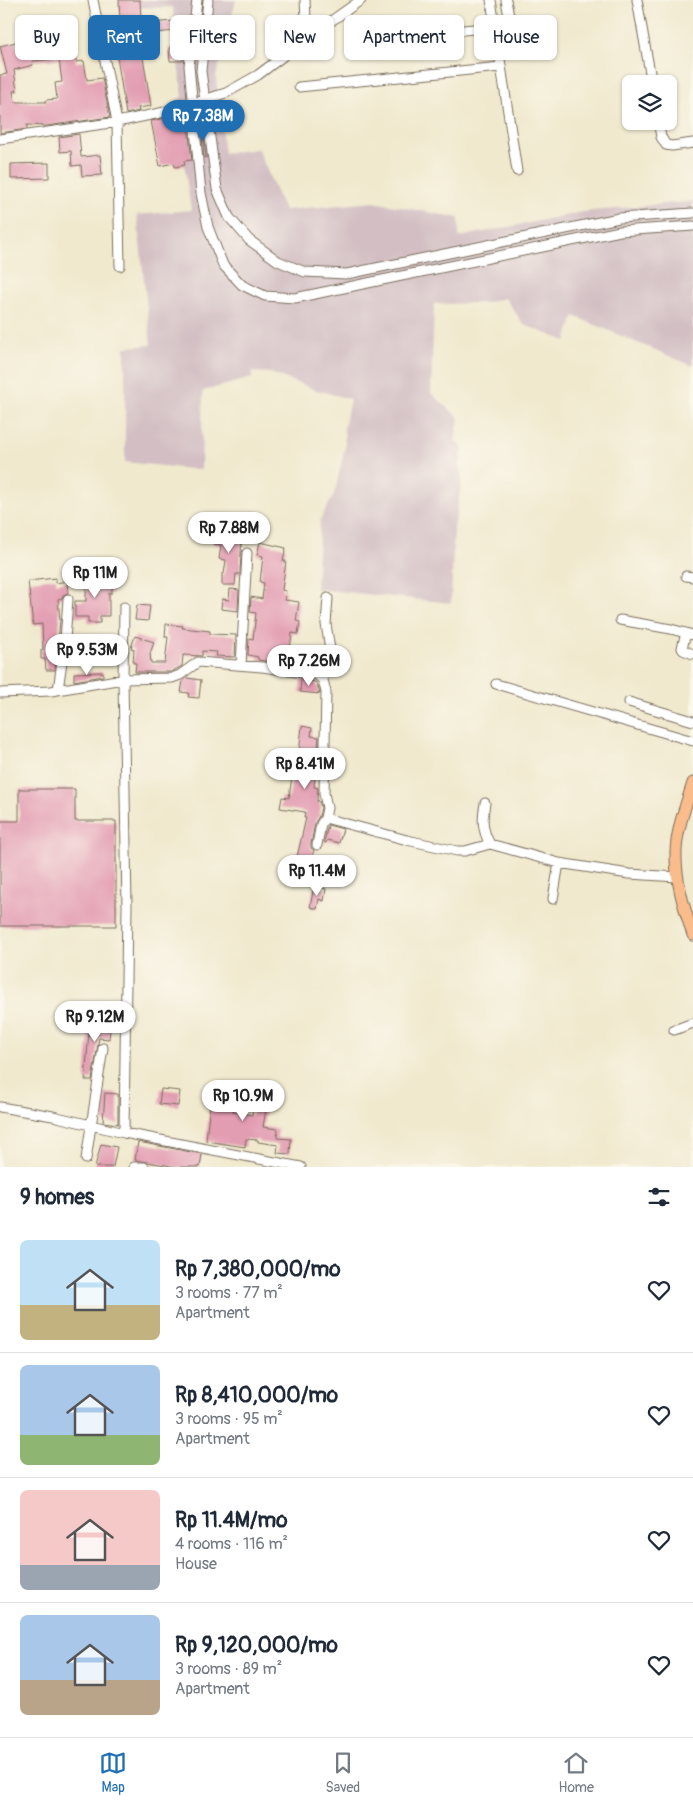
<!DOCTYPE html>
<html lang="en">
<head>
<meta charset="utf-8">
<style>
  :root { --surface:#fff; --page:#f6f6f7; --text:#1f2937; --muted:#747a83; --line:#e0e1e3; --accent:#1f6fb2 }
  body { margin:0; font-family:Pangolin,sans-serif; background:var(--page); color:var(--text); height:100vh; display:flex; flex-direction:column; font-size:19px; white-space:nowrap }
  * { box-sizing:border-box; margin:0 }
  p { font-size:16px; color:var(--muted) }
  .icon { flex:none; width:28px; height:28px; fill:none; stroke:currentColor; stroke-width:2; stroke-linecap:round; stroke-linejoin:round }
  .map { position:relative; height:1167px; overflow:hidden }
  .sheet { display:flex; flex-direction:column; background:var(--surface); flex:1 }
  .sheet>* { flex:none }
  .guide { position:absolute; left:15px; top:15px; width:664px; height:45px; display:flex; gap:10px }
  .buttons { position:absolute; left:622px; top:75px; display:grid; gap:10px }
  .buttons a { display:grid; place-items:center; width:55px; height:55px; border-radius:8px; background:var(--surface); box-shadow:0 1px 4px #0004; font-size:25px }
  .price { position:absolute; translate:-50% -42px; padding:0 11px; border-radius:18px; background:#fff; color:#222; font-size:16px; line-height:32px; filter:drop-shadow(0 1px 2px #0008) }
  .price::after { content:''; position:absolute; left:50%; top:30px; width:15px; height:11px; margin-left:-8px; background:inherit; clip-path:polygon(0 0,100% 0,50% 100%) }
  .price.current { background:var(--accent); color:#fff }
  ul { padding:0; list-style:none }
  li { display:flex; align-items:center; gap:15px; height:125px; padding:0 20px }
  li+li { border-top:1px solid var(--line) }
  li span { display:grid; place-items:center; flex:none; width:140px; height:100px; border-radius:8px; color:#555 }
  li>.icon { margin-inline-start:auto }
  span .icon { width:60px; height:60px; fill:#fffc; stroke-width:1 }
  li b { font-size:21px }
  h2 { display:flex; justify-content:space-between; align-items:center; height:60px; padding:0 20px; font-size:21px }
  .tag { padding:0 18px; border-radius:8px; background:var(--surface); box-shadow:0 1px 4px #0004; font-size:18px; line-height:45px }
  .tag.current { background:var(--accent); color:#fff }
  .dock { display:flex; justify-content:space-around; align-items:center; height:70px; border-top:1px solid var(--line); background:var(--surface); font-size:14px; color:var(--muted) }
  .dock a { display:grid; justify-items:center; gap:2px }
  .dock .current { color:var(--accent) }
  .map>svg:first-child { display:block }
  .industrial { fill:#d2bec3 }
  .building { fill:#e39db2; fill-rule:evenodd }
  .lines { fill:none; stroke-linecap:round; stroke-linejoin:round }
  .minor-casing { stroke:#7a6d5c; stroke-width:11 }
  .major-casing { stroke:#7a6d5c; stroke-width:13 }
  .minor { stroke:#fff; stroke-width:9 }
  .major { stroke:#f9bc8a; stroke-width:11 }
</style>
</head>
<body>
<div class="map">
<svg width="693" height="1167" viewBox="0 0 693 1167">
  <rect width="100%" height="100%" fill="#fbf7ec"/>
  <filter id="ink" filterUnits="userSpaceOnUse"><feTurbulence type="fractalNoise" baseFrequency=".02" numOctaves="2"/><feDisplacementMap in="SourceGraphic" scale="10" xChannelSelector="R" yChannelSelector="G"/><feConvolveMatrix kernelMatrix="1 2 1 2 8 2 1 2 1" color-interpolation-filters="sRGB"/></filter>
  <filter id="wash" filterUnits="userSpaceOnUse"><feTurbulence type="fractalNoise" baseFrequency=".0096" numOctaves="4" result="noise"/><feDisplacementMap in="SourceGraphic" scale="20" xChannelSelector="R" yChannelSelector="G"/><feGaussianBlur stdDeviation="1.12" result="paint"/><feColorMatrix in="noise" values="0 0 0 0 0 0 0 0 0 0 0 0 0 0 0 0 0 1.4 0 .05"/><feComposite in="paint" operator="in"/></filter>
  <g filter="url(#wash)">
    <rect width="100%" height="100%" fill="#f0e9ce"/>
    <path class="industrial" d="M139,0H236L216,77L224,153L258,149L284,210L374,202L459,218V237L583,212L693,201V366L574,316L566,341L524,325L505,298L484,303L434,304L431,393L459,418L455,441L463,448L460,465L462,480L454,529L451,603L316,589L320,520L334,495L345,448L344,428L350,399L316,390L271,373L252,372V378L203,391L201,470L125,462V347L151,345L137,215L191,210L175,101L183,97L175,45L173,7L139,8Z"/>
    <g id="blocks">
      <path class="building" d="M119,0H140L141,19L148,18V23L175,21L176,31L154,33L155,44L141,45L151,106L138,108L139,111L126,114L115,44H112L110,22L120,21Z
        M75,27L76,62L84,61L87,80L102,78L110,117L47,126L27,125V129L0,133V75L7,74L0,46L16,42L19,54L40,49L39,28ZM59,59L62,82L55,83L57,99L46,100V102H15L13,91H17L14,70L33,65L32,61Z
        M183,47V61H170L169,48Z
        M182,115L185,128L188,127L192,160L184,161L185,165L175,167L174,163L160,166L151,121Z
        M202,123L206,157L204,158L201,124Z
        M79,134L81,157L100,155L102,175L82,176L81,165L72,166L71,151L60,152L59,137Z
        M49,163V178L11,179V164Z
        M215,528L224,529V531L242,533L240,574H236L235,585H222V574H224L226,560L219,559L221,545L213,544Z
        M260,542L286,548L283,561H286L282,590L286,591L285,600L299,602L296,621L300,622L298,634L292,633L290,649L298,650V654L322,657L319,668L258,660V657L248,655L249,638L253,639L256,613L250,612L251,597L262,599L264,583L260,582L263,556L257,555Z
        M86,577H112V593H109V616H100V623H88V617H75V601H86Z
        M56,578V583L67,581L68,593L63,595L62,598L58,599L60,621L55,670H46L45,659H41V650H43L42,624L33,625L28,581Z
        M230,589L239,590L238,611L221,609L222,599L229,600Z
        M137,605L150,606L148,621L135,620Z
        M166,624L183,626L182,628L210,631V634L236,635L235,657L216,656L217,652L202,651V656L183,655L182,666L171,672H135L136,663H133L134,649L131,648L135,636L154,642L150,654L151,663H165L168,637H165Z
        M103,672V676L74,681V673Z
        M187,678L201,680L199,698L188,697L189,693L181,692L183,681Z
        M301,679L315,682L317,684L320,694L300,692Z
        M302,726L312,728L311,736L319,737L314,787L318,788L317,801H319L321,808L319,816L315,823L311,844V848L314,850L311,861L297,857L306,818H304L305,812L280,808L282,797L289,798L294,762L298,763Z
        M19,789H75V821H116V926H0V821H19Z
        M328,825L343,829L339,843L327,840L326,843L324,842Z
        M317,860L333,864L331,874L314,870Z
        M314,886L326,889L324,901L319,899L317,909L310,907Z
        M90,1019L111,1021L109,1039L99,1038L92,1080H85Z
        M257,1082L270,1084L263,1127L278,1129L277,1138L291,1139L290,1154L277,1153L278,1145L258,1142V1140L246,1139L245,1147L206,1141L211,1093L233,1096L231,1109H234L233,1112L252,1115Z
        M161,1089L180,1091L178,1106L159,1104Z
        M105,1093L118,1094V1124L103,1122Z
        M138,1142L202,1154L200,1167H177L135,1160Z
        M101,1144L117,1147L113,1167H95Z"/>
    </g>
  </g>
  <g filter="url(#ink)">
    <use href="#blocks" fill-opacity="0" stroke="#7a6d5c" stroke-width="1"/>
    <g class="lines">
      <g class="minor-casing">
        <path id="minor" d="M93,0L117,122L120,266
          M197,0L189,66L201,193L208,227L223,265L242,285L265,296L295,298L620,231L693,226
          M208,0L201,71L217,189L229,217L249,240L278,261L305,272L347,274L619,218L693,213
          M305,0L307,38
          M491,0L517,171
          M506,0L513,39
          M637,0L652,84
          M390,37L495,27
          M299,87L500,67
          M658,121L661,137L666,145L672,146L693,143
          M0,139L117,122L160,113L226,93L258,75L307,38L361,0
          M686,576L693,577
          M124,607L123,679L127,906L124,1133
          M620,620L671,629L693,635
          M686,633L682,648L683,650L693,654
          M241,665L247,553
          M323,680L330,649L326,624L328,598
          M496,684L693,741
          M58,690L65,640L68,599
          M0,693L51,691L123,679L172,678L180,675L198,662L262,667L317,675L323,680L326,692L324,793L327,808L325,818L407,840L457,851H465L490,844L559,863L629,874L678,877
          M629,702L693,721
          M485,803C482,819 482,830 490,844
          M317,845L321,824L325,818
          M553,899L559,863
          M674,1030L693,1023
          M0,1107L53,1116L124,1133L301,1167
          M86,1159L103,1048
          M134,1167H144"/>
      </g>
      <g class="major-casing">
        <path id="major" d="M693,783C686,805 677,828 676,851C675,879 684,908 693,935"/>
      </g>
      <use href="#minor" class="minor"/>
      <use href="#major" class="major"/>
    </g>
  </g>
</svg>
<div class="buttons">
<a><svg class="icon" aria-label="layers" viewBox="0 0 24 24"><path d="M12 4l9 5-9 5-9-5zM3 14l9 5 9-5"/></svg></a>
</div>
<b class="price current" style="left:203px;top:142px">Rp 7.38M</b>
<b class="price" style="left:229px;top:554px">Rp 7.88M</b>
<b class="price" style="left:95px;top:599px">Rp 11M</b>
<b class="price" style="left:87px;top:676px">Rp 9.53M</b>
<b class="price" style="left:309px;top:687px">Rp 7.26M</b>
<b class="price" style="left:305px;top:790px">Rp 8.41M</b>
<b class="price" style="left:317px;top:897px">Rp 11.4M</b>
<b class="price" style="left:95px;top:1043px">Rp 9.12M</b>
<b class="price" style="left:243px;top:1122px">Rp 10.9M</b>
<div class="guide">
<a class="tag">Buy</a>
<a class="tag current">Rent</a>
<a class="tag">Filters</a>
<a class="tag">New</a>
<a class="tag">Apartment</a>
<a class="tag">House</a>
</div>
</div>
<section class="sheet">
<h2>9 homes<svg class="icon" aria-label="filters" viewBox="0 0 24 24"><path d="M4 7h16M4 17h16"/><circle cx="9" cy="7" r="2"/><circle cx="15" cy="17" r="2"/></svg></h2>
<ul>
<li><span style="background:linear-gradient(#bfe0f5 65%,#c2b280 0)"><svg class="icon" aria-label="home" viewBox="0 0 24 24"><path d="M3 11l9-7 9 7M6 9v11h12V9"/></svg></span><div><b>Rp 7,380,000/mo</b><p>3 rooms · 77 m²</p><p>Apartment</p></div><svg class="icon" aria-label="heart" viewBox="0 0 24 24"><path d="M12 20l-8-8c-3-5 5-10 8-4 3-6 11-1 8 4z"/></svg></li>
<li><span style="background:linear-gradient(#a9c7e8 70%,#8fb573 0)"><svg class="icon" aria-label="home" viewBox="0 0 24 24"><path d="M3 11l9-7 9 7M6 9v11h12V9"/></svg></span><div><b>Rp 8,410,000/mo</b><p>3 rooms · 95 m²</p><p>Apartment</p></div><svg class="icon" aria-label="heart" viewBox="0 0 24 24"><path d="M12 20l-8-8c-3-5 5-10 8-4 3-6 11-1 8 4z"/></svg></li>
<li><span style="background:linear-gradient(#f6c9c9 75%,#9aa5b1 0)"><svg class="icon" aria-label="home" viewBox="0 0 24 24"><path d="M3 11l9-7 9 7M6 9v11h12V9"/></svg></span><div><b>Rp 11.4M/mo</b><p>4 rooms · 116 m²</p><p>House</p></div><svg class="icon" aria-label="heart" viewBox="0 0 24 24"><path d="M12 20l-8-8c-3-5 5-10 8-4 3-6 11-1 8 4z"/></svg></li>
<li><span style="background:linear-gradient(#a9c7e8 65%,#b9a48a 0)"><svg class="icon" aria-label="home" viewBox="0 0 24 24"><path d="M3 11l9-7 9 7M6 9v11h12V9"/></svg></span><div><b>Rp 9,120,000/mo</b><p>3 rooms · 89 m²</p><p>Apartment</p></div><svg class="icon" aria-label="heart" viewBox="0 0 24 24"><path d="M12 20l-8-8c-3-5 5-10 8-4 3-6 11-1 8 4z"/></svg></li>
</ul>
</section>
<nav class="dock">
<a class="current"><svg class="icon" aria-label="map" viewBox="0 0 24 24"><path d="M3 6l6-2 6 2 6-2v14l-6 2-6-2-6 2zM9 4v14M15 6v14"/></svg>Map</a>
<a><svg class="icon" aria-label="saved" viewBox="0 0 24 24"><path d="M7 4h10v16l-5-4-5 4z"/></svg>Saved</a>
<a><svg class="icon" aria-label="home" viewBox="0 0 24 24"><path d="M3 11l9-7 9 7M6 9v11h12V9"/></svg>Home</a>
</nav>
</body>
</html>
